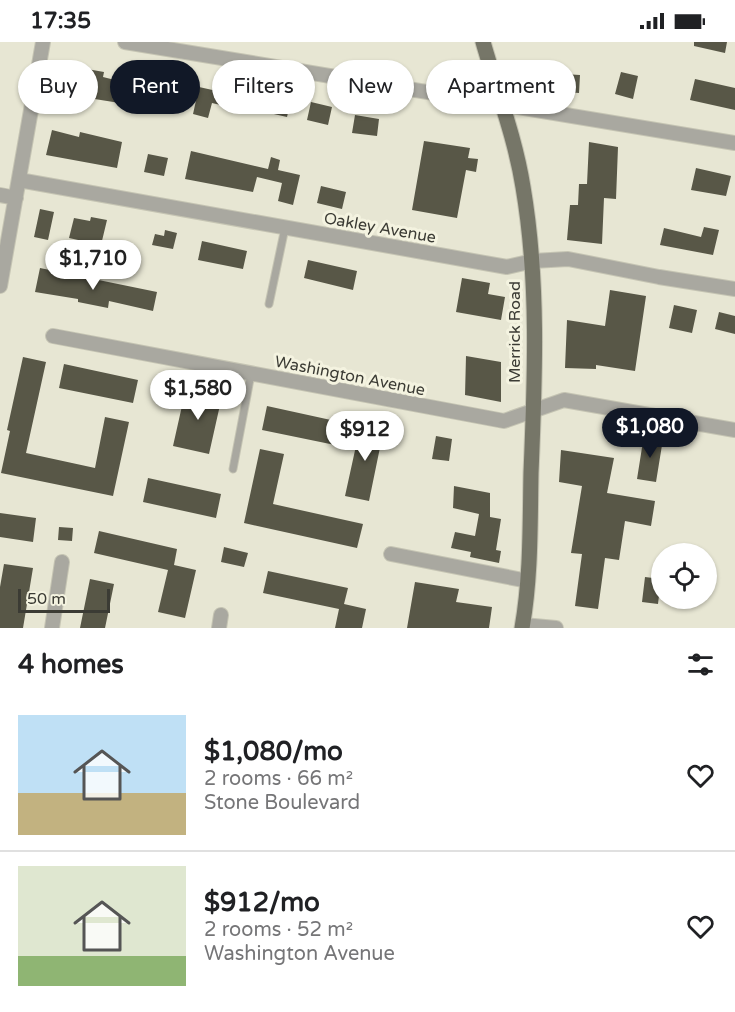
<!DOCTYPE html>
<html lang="en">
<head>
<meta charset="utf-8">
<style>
  :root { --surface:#fff; --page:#f2f2f2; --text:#202124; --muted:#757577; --line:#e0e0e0; --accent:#111827 }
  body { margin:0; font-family:"Varela Round",sans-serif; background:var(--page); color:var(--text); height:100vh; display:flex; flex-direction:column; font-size:22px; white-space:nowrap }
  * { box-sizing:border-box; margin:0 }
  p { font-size:20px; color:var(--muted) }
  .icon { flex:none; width:33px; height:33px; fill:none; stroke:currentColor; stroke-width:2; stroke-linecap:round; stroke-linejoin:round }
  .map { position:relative; height:586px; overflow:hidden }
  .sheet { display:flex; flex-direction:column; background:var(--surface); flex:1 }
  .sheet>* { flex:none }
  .top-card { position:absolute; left:18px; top:18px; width:699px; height:54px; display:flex; gap:12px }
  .buttons { position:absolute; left:651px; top:501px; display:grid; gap:12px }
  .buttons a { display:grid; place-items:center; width:66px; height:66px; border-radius:50%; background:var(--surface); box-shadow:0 2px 4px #0004; font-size:30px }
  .scale { position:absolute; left:18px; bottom:15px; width:92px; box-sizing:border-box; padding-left:6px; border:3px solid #3b3b34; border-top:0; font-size:16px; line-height:21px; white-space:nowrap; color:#3b3b34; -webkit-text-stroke:4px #f4f3e0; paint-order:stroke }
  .price { position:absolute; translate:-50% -51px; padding:0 14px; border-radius:21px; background:#fff; color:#222; font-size:20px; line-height:39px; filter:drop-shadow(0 2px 3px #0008) }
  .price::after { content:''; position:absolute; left:50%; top:36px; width:18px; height:14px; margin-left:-9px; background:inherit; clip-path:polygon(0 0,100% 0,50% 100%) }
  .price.selected { background:var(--accent); color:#fff }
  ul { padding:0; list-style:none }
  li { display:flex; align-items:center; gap:18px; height:150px; padding:0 18px }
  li+li { border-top:2px solid var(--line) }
  li span { display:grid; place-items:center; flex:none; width:168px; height:120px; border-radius:0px; color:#555 }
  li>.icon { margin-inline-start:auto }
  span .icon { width:72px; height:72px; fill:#fffc; stroke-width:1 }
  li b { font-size:26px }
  h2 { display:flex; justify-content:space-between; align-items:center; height:72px; padding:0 18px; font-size:26px }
  .pill { padding:0 21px; border-radius:27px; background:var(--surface); box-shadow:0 2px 4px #0004; font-size:21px; line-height:54px }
  .pill.selected { background:var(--accent); color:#fff }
  .status { display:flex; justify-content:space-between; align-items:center; height:42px; padding:0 30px; background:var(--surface); direction:ltr }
  .status svg { height:16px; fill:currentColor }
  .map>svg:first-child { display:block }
  .building { fill:#585747 }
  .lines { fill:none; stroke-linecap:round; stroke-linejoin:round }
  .lane-casing { stroke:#c5c4b3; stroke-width:9 }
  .street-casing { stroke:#c5c4b3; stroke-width:16 }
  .primary-casing { stroke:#c5c4b3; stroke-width:17 }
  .lane { stroke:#a9a8a0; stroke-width:7 }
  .street { stroke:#a9a8a0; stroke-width:14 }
  .primary { stroke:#767668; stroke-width:15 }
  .labels { text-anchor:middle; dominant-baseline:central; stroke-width:6; stroke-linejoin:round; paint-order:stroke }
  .street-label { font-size:16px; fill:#3b3b34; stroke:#f4f3e0 }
</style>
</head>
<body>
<div class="status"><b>17:35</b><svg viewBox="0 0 49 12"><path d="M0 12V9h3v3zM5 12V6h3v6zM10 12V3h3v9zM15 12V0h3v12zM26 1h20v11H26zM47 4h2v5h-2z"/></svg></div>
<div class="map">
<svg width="735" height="586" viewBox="0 0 735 586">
  <rect width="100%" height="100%" fill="#e7e6d3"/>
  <path class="building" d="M694,0H727L725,11L694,4Z
    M57,26L86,33L87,27L104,30L103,35L174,53L171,67L127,57L126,62L82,55L83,50L53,43Z
    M530,30L580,33L579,51L529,47Z
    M621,30L638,34L633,57L615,52Z
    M695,37L735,46V68L690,58Z
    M199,45L226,51L228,46L250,51L246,69L212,61L208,76L193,72Z
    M269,53L291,58L287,75L265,70Z
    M311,60L332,65L328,83L307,78Z
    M355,73L379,77L377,94L352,91Z
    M52,88L79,95L80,90L122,100L117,126L46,113Z
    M424,99L470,106L468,116L478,117L476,130L466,128L457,176L412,168Z
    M589,100L618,105L616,157L604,156L602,202L567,198L570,163H578L579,142H587Z
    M191,109L268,127L271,115L280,118L278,128L300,133L293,163L278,159L282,141L257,135L253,150L185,137Z
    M148,112L168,116L164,134L144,130Z
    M696,126L731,134L726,154L691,148Z
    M321,144L346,150L342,167L317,161Z
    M40,167L54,170L48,198L34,195Z
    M91,175L107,178L101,203L69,196L74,176L90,179Z
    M704,185L719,188L713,213L660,203L664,186L701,195Z
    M165,188L177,191L173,207L152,203L155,192L164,194Z
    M202,199L247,209L243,227L198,218Z
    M308,218L357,229L353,248L304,236Z
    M40,226L157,250L153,269L109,259L108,266L78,260V257L35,250Z
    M462,236L490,241L488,252L505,255L501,278L456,270Z
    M610,248L646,254L635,329L596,323V327L565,326L567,278L605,284Z
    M674,263L697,268L692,291L669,286Z
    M719,270L735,274V292L715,287Z
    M466,314L501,320V360L465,353Z
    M23,315L46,320L26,411L95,426L105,375L129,380L113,454L1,431L10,389L7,388Z
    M64,322L138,338L133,361L59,346Z
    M186,346L222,354L209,412L173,404Z
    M267,364L340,380L335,403L262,388Z
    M361,381L384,386L369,459L345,454Z
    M644,393L663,397L656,440L637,437Z
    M436,394L452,397L449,419L432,417Z
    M260,407L284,412L273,462L363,482L357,506L244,481Z
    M561,408L614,416L607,451L655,459L651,484L625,479L619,518L605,516L598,567L575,564L582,512L571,511L582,444L559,440Z
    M148,436L221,452L216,476L143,460Z
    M454,444L490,451V475L501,477L496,508L501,509L499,521L470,515L471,510L451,506L455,490L475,494L479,472L453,466Z
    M0,471L36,476L33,500L0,495Z
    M59,485L73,486L72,499L58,498Z
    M99,489L177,507L174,523L196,528L185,576L158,570L168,528L94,511Z
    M224,505L248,511L244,525L221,520Z
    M4,522L33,526L23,586H0V545Z
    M268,529L348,546L344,562L366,567L362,586H335L339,567L263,551Z
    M645,535L661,537L658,562L642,560Z
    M90,537L114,542L105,586H80Z
    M415,540L459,547L456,560L492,565L489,586H407Z"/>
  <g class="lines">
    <g class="lane-casing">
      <path id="lane" d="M269,262L285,186
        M233,427L251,332"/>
    </g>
    <g class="street-casing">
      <path id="street" d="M125,0L735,101
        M19,138L507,225L533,219L568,217L659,235L735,247
        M0,153L16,156
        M0,244L43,0
        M53,294L504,379L564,358L735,388
        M391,512L528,539
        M523,583L556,586
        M52,586L62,520
        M219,586L221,573"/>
    </g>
    <g class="primary-casing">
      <path id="primary" d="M483,0C497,49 515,95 523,145C539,239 535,336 531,431C530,483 531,535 522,586"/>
    </g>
    <use href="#lane" class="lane"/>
    <use href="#street" class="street"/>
    <use href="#primary" class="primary"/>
  </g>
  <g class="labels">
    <g class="street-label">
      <text transform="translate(380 186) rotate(10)">Oakley Avenue</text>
      <text transform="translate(515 290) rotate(-90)">Merrick Road</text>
      <text transform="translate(350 334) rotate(11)">Washington Avenue</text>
    </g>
  </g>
</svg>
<div class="buttons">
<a><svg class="icon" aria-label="locate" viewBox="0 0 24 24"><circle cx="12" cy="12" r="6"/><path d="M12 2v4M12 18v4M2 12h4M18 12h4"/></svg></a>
</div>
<div class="scale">50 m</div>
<b class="price" style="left:93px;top:249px">$1,710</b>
<b class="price" style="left:198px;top:379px">$1,580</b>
<b class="price selected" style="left:650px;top:417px">$1,080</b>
<b class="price" style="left:365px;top:420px">$912</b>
<div class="top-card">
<a class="pill">Buy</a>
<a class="pill selected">Rent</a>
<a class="pill">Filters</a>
<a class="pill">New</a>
<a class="pill">Apartment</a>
</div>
</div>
<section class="sheet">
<h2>4 homes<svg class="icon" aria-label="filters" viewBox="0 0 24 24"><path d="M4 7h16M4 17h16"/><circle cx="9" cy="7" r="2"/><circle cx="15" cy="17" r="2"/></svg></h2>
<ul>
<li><span style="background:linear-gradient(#bfe0f5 65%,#c2b280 0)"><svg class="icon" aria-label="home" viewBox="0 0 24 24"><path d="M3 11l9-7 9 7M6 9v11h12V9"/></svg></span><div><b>$1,080/mo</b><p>2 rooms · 66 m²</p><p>Stone Boulevard</p></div><svg class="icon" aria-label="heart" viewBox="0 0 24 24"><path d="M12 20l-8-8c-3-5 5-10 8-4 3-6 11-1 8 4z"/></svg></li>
<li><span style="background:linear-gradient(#dfe7d0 75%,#8fb573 0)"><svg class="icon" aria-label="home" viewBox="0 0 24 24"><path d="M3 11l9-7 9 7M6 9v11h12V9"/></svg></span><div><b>$912/mo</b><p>2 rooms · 52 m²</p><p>Washington Avenue</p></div><svg class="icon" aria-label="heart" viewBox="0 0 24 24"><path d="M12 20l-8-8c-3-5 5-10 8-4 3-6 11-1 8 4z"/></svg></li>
</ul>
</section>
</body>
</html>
